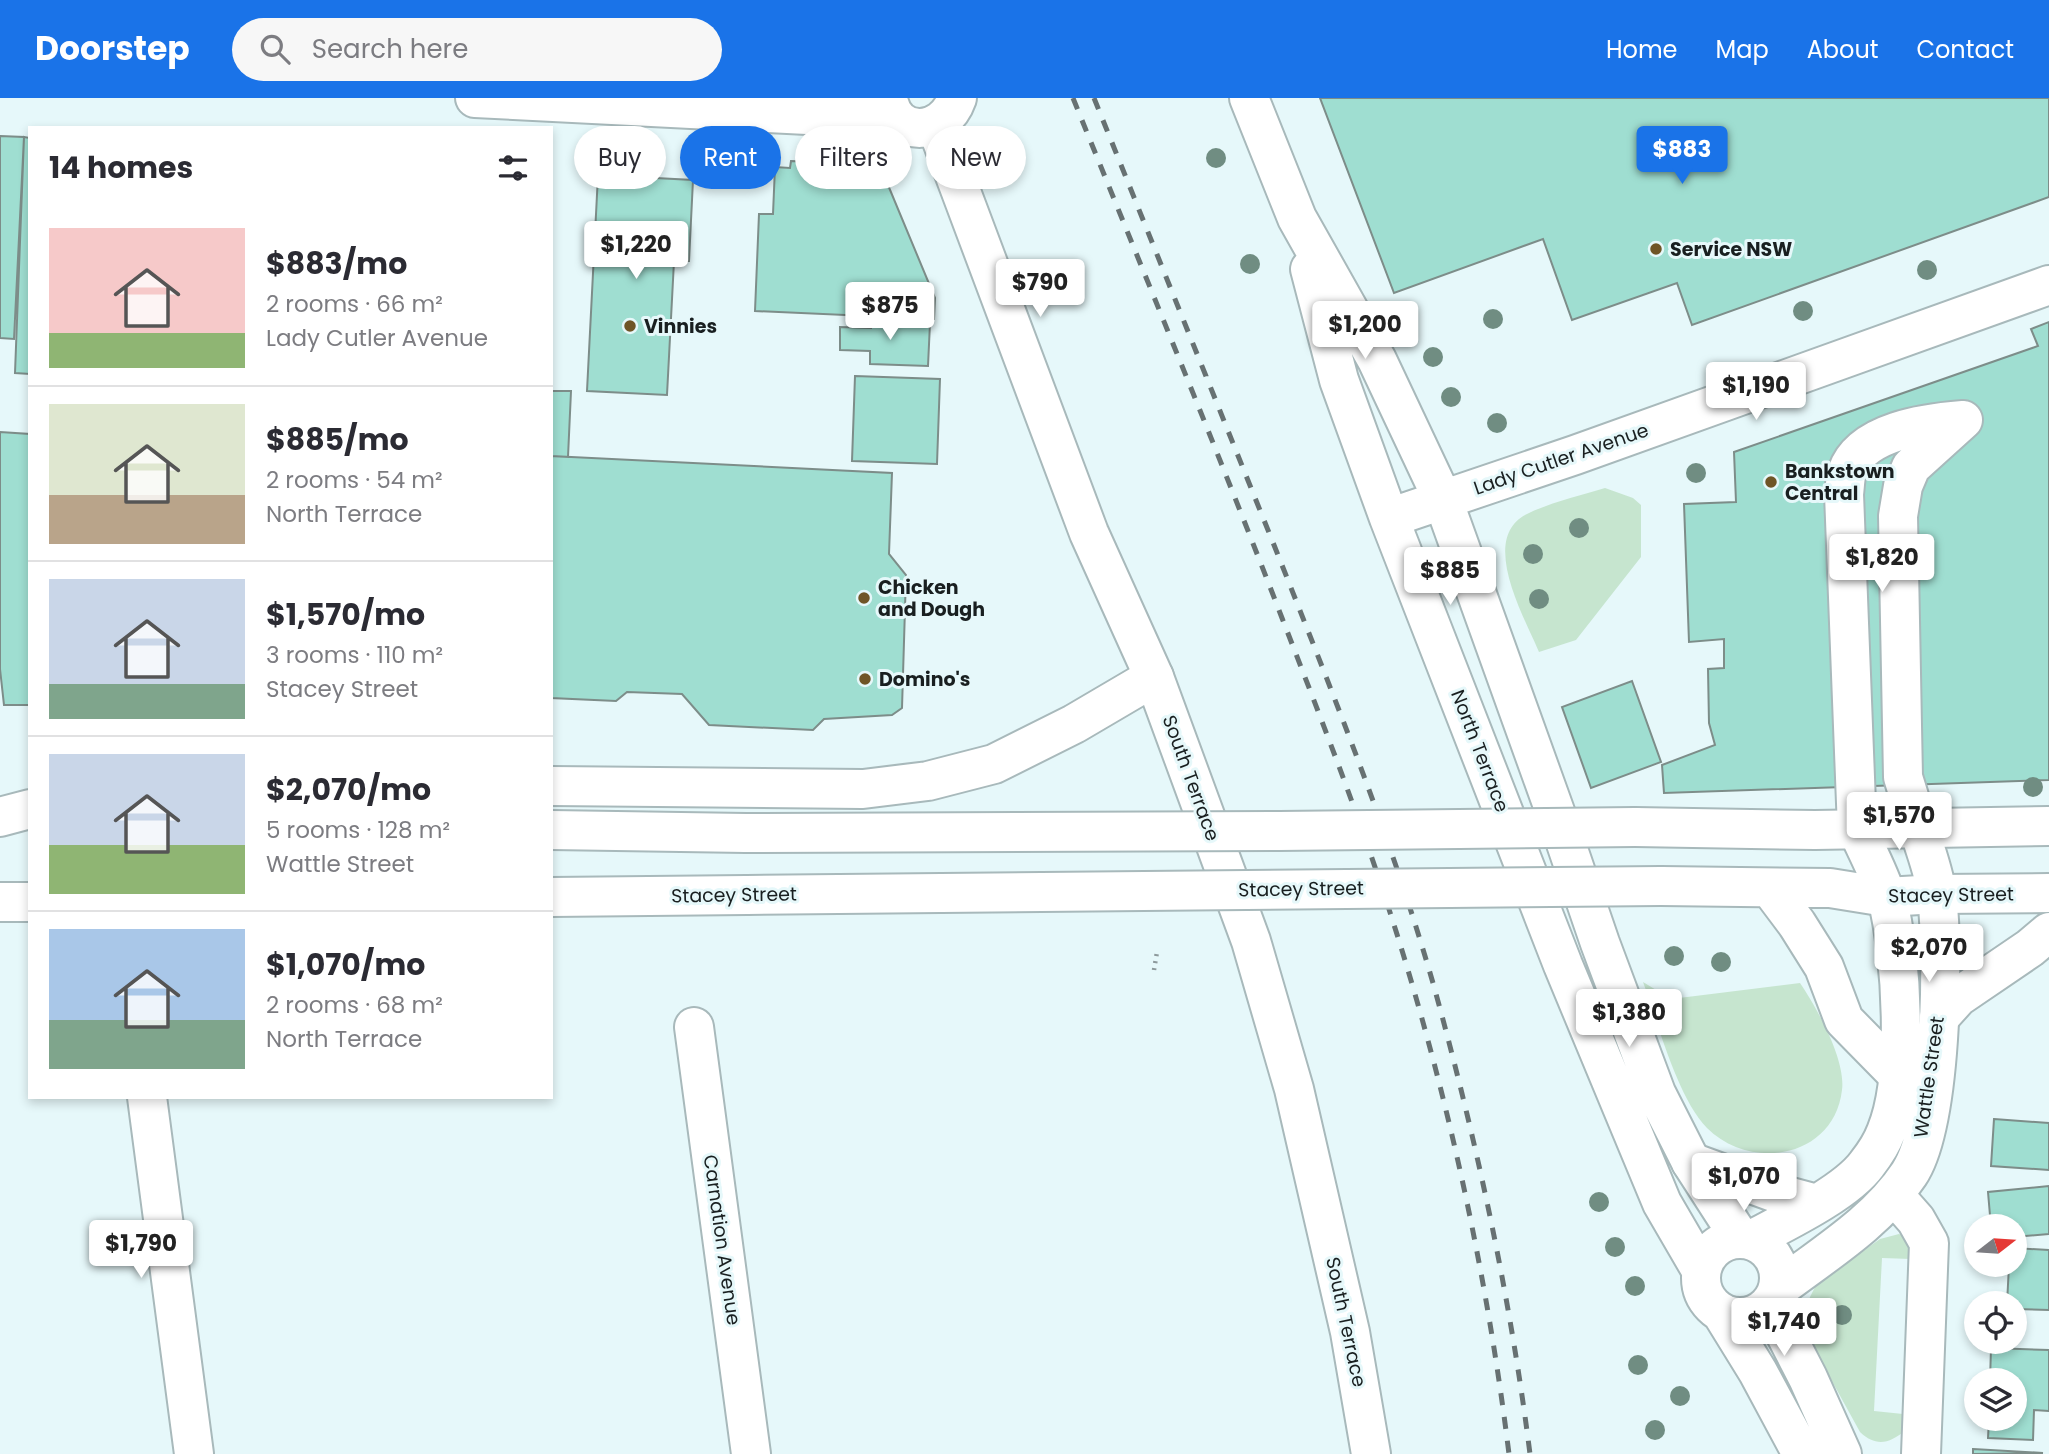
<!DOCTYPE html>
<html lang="en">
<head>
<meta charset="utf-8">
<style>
  :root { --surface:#fff; --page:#f7f7f7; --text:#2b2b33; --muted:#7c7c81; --line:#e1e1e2; --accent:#1a73e8 }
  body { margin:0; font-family:Poppins,sans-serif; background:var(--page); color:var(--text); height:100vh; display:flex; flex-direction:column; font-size:26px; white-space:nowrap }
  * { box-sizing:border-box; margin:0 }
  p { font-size:23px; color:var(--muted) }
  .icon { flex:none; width:38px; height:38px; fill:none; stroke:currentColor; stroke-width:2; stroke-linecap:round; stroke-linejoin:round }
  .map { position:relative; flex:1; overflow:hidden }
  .panel { position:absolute; left:28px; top:28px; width:525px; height:973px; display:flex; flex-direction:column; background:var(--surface); border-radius:0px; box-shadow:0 4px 10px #0003 }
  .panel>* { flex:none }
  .hud { position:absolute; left:574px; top:28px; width:665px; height:63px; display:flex; gap:14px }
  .needle { width:46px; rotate:73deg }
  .controls { position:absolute; left:1964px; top:1116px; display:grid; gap:14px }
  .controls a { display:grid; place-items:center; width:63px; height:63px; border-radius:50%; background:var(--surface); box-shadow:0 4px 10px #0003; font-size:35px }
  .price { position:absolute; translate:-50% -60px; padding:0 16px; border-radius:7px; background:#fff; color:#222; font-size:23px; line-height:46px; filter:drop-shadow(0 2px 4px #0008) }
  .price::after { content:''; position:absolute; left:50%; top:42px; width:21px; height:16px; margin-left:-10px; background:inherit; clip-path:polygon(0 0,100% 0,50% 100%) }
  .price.on { background:var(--accent); color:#fff }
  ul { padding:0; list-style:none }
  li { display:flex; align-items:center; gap:21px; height:175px; padding:0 21px }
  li+li { border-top:2px solid var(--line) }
  li span { display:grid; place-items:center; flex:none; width:196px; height:140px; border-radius:0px; color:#555 }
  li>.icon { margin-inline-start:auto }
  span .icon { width:84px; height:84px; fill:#fffc; stroke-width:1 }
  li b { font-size:30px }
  h2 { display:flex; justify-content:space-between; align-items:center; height:84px; padding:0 21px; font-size:30px }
  .chip { padding:0 24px; border-radius:32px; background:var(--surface); box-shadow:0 4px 10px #0003; font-size:24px; line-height:63px }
  .chip.on { background:var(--accent); color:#fff }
  header { display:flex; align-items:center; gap:42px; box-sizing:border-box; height:98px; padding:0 35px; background:var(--accent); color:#fff }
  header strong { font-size:33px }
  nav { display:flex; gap:38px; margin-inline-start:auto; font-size:24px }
  .search { width:490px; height:63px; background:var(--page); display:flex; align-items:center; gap:18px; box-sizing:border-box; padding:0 24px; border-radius:38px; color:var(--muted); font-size:26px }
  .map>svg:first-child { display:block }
  .green { fill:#c6e5cf }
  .building { fill:#9fded1; stroke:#7d8d89; stroke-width:2 }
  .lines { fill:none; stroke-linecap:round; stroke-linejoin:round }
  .minor-casing { stroke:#a8b9bb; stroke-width:42 }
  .major-casing { stroke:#a8b9bb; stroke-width:42 }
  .highway-casing { stroke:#a8b9bb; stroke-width:42 }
  .path { stroke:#8d999b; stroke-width:4.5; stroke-dasharray:2 5; stroke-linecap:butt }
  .minor { stroke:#fff; stroke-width:38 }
  .major { stroke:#fff; stroke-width:38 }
  .highway { stroke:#fff; stroke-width:38 }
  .rail { stroke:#677172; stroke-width:5; stroke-dasharray:12 12; stroke-linecap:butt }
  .highway-bridge-casing { stroke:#a8b9bb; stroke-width:42; stroke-linecap:butt }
  .highway-bridge { stroke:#fff; stroke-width:38 }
  .tree { fill:#708d82 }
  .poi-dot { fill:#6f5526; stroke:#e6f8fa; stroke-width:2.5 }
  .labels { text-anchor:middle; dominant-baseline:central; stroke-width:6; stroke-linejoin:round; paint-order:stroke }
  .poi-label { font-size:19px; font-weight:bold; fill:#191f20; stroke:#e6f8fa; text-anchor:start }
  .street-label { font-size:19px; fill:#191f20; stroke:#e6f8fa }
</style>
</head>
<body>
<header>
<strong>Doorstep</strong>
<div class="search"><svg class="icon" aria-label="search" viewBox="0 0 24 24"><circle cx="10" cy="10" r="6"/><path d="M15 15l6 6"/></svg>Search here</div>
<nav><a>Home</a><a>Map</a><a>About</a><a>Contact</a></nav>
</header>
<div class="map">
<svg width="2049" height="1356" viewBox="0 0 2049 1356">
  <rect width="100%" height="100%" fill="#e6f8fa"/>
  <path class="green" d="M1605,390L1633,400L1641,407V459L1576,542L1539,554C1525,520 1478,440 1527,416C1551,404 1580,398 1605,390Z
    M1643,884L1671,901L1800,885C1817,910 1846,962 1842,992C1834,1060 1751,1074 1707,1030C1677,999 1658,925 1643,884Z
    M1899,1136L1909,1140L1911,1161L1882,1160L1874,1313L1903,1316L1906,1319V1332C1889,1346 1876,1349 1860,1334L1806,1236L1803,1213L1815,1189L1828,1178L1880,1141Z"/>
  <path class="building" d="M1320,0H2049V99L1692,227L1677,185L1572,222L1543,141L1394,195Z
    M0,38L24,39L14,241L0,240Z
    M24,39L30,40V276L15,275Z
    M791,63L860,66L888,87L935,200L934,221L755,213L759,116H773L775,69L790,70Z
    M598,77L693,82L689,163H674L667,297L587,293Z
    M871,223L930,225L928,268L870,266V253L840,252V229L871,230Z
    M2049,224V682L1664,695L1662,667L1715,647L1709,625L1708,571L1724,570V541L1689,544L1684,406L1736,404L1734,354L2038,248L2031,231Z
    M855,278L940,281L937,366L852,363Z
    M551,293H571L568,359L551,358Z
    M0,334L30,336V612L29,607H4L0,571Z
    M551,358L892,375L889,456L906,477L902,610L892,617L824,621L813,632L709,627L682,596L627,594L616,603L551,600Z
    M1632,583L1661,664L1591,690L1562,609Z
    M1994,1021L2049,1025V1072L1991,1068Z
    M2049,1088V1136L2014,1139V1129H1991L1988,1094Z
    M2014,1150L2049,1152V1212L2014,1211V1206H2007L2009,1167H2014Z
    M1991,1250L2049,1252V1313L2034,1312L2033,1342L1988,1340L1989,1321H2014V1283H1990Z
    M1973,1351L2043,1355L1973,1356Z"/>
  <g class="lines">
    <g class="minor-casing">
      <path id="minor" d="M475,0L827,18L866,15L889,6
        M888,0C894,40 943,40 957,0
        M1249,0L1297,120L1377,262L1443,402L1558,722L1600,845L1656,995L1691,1064L1740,1140
        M936,27L1089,435L1154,579L1251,843L1294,991L1350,1234L1371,1356
        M1310,171L1339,282L1389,420L1563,867L1662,1105L1701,1172
        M1389,420L1575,357L2049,187
        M1857,731L1844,396C1845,389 1845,380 1847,374C1861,333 1926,325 1963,322
        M1919,731L1903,679L1898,418L1903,388L1911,369L1963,322
        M694,929L751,1356
        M147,999L194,1356
        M1894,1097L1916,1122L1929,1145L1921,1356"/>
    </g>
    <g class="major-casing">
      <path id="major" d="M1691,1064L1776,1095L1817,1106
        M1701 1180a39 39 0 1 1 78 0a39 39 0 1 1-78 0Z
        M1751,1142C1783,1125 1846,1095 1867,1066C1874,1057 1882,1045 1886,1034C1909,979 1902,858 1887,800C1880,777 1867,753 1857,731
        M1778,1191C1824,1156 1877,1124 1909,1076C1942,1027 1944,858 1937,798C1935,776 1925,752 1919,731
        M1770,1206L1808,1280L1842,1356
        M1721,1214L1758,1274L1802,1356"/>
    </g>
    <g class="highway-casing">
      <path id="highway" d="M551,688L863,691L928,683L994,666L1074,626L1154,579
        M0,719L30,711
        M1635,729L1815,732L2049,728
        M551,732L746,735
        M1661,788L1830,790L1886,799L1937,796L2049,795
        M1770,790L1797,826L1824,869L1844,922L1897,976
        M551,799L747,797
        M0,804H30
        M1939,920L1958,899L2030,850L2049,834"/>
    </g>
    <path class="path" d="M1154,872L1157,854"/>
    <use href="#minor" class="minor"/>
    <use href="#major" class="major"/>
    <use href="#highway" class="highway"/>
    <path class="rail" d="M1073,0C1143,173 1215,346 1282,520C1322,623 1362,725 1395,830C1449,1001 1487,1178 1509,1356
      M1094,0C1154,149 1214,298 1274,447C1331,591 1390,736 1433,885C1476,1040 1510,1197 1530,1356"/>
    <g class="highway-bridge-casing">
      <path id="highway-bridge" d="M746,735L1279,733L1635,729
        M747,797L1661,788"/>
    </g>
    <use href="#highway-bridge" class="highway-bridge"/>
  </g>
  <g class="tree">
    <circle cx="1216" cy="60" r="10"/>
    <circle cx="1250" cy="166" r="10"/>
    <circle cx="1927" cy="172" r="10"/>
    <circle cx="1803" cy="213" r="10"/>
    <circle cx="1493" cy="221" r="10"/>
    <circle cx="1433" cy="259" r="10"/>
    <circle cx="1451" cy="299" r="10"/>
    <circle cx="1497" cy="325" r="10"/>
    <circle cx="1696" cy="375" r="10"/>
    <circle cx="1579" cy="430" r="10"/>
    <circle cx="1533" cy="456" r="10"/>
    <circle cx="1539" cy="501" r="10"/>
    <circle cx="2033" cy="689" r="10"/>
    <circle cx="1674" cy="858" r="10"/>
    <circle cx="1721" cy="864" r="10"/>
    <circle cx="1599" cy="1104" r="10"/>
    <circle cx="1615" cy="1149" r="10"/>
    <circle cx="1635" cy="1188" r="10"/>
    <circle cx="1842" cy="1217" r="10"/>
    <circle cx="1638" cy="1267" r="10"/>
    <circle cx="1680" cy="1298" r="10"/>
    <circle cx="1655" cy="1332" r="10"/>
  </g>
  <g class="poi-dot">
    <circle cx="1656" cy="151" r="7"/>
    <circle cx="630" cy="228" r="7"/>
    <circle cx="1771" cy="384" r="7"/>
    <circle cx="864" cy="500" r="7"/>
    <circle cx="865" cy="581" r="7"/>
  </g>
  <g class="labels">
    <g class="poi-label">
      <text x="1670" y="151">Service NSW</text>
      <text x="644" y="228">Vinnies</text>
      <text x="1785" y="373">Bankstown<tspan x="1785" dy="22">Central</tspan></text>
      <text x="878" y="489">Chicken<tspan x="878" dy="22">and Dough</tspan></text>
      <text x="879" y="581">Domino's</text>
    </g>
    <g class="street-label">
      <text transform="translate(1561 361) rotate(-19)">Lady Cutler Avenue</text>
      <text transform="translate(1480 653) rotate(69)">North Terrace</text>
      <text transform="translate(1191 680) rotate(70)">South Terrace</text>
      <text transform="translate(1301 791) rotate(-1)">Stacey Street</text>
      <text transform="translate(734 797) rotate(-1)">Stacey Street</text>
      <text transform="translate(1951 797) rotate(-1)">Stacey Street</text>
      <text transform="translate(1929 979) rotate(-82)">Wattle Street</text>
      <text transform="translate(722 1142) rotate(82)">Carnation Avenue</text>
      <text transform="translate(1346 1224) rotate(78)">South Terrace</text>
    </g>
  </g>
</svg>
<div class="controls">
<a><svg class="needle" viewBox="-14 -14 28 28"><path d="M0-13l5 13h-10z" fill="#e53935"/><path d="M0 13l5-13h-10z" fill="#7c7c81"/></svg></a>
<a><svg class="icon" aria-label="locate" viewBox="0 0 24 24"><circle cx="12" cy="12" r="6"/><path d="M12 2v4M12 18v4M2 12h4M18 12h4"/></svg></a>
<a><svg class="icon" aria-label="layers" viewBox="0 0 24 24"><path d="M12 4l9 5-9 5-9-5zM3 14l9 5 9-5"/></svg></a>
</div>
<b class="price on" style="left:1682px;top:88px">$883</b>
<b class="price" style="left:636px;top:183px">$1,220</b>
<b class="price" style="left:1040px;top:221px">$790</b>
<b class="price" style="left:890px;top:244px">$875</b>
<b class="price" style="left:1365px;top:263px">$1,200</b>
<b class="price" style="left:1756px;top:324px">$1,190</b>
<b class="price" style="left:1882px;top:496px">$1,820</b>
<b class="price" style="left:1450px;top:509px">$885</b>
<b class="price" style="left:1899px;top:754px">$1,570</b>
<b class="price" style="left:1929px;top:886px">$2,070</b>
<b class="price" style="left:1629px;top:951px">$1,380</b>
<b class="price" style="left:1744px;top:1115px">$1,070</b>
<b class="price" style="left:141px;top:1182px">$1,790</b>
<b class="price" style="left:1784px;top:1260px">$1,740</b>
<div class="hud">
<a class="chip">Buy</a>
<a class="chip on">Rent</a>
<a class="chip">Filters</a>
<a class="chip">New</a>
</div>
<section class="panel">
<h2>14 homes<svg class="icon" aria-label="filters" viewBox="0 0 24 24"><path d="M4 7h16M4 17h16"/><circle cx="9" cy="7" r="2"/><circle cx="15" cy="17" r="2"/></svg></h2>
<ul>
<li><span style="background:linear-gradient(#f6c9c9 75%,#8fb573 0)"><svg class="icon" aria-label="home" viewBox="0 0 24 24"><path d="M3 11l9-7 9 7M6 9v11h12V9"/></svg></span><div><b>$883/mo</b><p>2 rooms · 66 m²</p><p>Lady Cutler Avenue</p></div></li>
<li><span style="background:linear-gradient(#dfe7d0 65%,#b9a48a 0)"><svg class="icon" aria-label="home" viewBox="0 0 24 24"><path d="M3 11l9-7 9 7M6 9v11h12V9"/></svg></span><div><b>$885/mo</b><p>2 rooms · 54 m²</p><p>North Terrace</p></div></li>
<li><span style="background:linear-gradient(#c9d6e8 75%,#7fa58c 0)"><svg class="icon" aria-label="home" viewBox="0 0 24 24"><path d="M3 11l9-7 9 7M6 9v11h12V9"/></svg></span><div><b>$1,570/mo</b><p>3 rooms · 110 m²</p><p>Stacey Street</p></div></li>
<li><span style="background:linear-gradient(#c9d6e8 65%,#8fb573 0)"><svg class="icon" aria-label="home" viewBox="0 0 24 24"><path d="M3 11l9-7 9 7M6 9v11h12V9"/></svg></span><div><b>$2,070/mo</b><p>5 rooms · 128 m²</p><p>Wattle Street</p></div></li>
<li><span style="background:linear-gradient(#a9c7e8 65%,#7fa58c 0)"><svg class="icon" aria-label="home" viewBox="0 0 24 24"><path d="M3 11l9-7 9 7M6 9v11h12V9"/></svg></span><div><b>$1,070/mo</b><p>2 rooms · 68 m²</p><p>North Terrace</p></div></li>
</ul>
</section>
</div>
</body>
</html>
